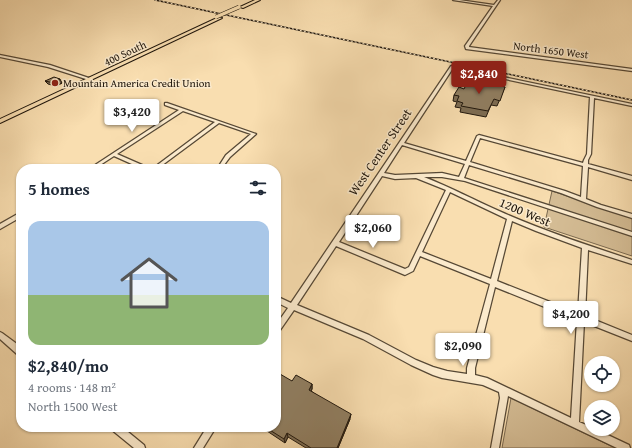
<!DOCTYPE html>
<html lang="en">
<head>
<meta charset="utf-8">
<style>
  :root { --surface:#fff; --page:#f6f6f7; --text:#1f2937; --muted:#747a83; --accent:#8f2418 }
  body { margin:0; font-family:"Gentium Book Plus",serif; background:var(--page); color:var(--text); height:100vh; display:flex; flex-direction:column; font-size:15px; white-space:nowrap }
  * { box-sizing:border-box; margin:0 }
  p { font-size:13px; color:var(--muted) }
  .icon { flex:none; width:22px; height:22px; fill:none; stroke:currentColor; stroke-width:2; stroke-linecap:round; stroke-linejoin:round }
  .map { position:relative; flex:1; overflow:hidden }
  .side { position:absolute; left:16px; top:164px; width:265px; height:268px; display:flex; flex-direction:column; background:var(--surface); border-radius:16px; box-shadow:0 1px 3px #0004 }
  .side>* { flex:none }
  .tools { position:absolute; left:584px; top:356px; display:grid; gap:8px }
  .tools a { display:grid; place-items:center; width:36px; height:36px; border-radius:50%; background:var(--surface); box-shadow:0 1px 3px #0004; font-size:20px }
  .price { position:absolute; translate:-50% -34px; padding:0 9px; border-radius:4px; background:#fff; color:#222; font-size:13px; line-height:26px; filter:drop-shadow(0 1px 2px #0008) }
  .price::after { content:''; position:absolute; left:50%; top:24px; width:12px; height:9px; margin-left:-6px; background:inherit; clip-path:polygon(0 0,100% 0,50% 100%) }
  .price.active { background:var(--accent); color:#fff }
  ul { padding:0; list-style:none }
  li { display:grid; align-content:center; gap:8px; height:212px; padding:0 12px }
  li span { display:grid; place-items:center; height:124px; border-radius:12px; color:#555 }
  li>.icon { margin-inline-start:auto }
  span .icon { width:72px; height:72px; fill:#fffc; stroke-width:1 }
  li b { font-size:17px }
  h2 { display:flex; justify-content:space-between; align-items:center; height:48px; padding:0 12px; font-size:17px }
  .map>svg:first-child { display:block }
  .green { fill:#d4bc94; stroke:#7a6950 }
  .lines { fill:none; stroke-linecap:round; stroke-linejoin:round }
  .minor-casing { stroke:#564835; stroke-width:2.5 }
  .major-casing { stroke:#1f160c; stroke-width:2 }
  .minor { fill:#fbeacc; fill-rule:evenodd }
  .major { fill:#f9deb0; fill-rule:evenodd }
  .rail-casing { stroke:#1f160c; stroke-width:1.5 }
  .rail { stroke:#fbeacc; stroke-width:1; stroke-dasharray:2; stroke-linecap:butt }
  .major-bridge-casing { stroke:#1f160c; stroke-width:4.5; stroke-linecap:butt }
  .major-bridge { stroke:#f9deb0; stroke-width:3.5 }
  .wall { fill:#7c6c53; stroke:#1f160c }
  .shaded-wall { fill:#655844; stroke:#1f160c }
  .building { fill:#907e61; stroke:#1f160c }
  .poi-dot { fill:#8f2418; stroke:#fbeacc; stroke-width:1.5 }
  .labels { text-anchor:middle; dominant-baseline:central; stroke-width:3; stroke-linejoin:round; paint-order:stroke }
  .far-street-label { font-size:11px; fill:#1f160c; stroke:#fbeacc }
  .far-poi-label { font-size:11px; fill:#1f160c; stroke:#fbeacc; text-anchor:start }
  .street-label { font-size:13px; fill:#1f160c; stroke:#fbeacc }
</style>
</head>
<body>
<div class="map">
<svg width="632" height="448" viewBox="0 0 632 448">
  <rect width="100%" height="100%" fill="#f9deb0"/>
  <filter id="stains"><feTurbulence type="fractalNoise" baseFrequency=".005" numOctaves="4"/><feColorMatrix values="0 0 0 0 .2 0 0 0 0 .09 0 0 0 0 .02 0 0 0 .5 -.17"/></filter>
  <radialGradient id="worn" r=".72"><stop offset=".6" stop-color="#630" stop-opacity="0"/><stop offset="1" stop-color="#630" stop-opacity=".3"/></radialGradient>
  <path class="green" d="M552,191L632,218V256L544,227Z
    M511,398L615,448H502Z"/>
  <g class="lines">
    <g class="minor-casing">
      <path id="minor" d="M453,0H459L494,5L498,0H500L469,46V47L632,69V71L466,49L465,46L493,6Z
        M0,55L50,65L92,79L89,80L48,67L0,57Z
        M451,66L632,104V106L594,98L591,154L588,160V164L632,176V180L588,167L586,199L601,205L632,214V218L597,207L561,193L469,165L464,178L632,232V236L465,181L442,177H424C450,187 474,200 499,211C542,230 587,245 632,260V264L588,250L585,316L632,335V341L584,322L579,422L591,427V429H595L629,445L630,448H617L508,396L499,448H491L500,398L499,392L483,385L442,378L433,375L411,365L363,339L294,310L278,333L276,334V325L288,308L276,302V296L291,303ZM453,68L590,97L587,154L584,160L583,163L479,135L477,136L466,161L404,143ZM480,138L583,166L581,197L565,191L470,162ZM402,145L465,164L459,177L442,173L395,175L384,173ZM382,176L395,179L416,178L446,190L409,267L405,269L339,242ZM450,192L507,219L491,279L422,252ZM512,221L536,231L582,248L578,313L497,281ZM336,246L405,275L413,271L420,256L490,284L467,368V374L447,371L433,367L416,360L369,335L297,305ZM495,287L577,320L571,418L487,378L475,375V368Z
        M165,103H167L256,134L230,157L221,169H217L226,155L251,134L219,123L157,169H152L215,122L183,111L117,154L149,168V169H143L114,156L94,169H89L179,110L165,105Z
        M21,212V217L0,229V224Z
        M0,332L2,333L21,347V356L18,355L0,339Z
        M111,427H122L144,445L145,448H134L112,430Z
        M207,427H216L203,448H194Z"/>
    </g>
    <g class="major-casing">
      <path id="major" d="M255,0H260L243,8L240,7Z
        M219,17L222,18L0,123V119Z"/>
    </g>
    <use href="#minor" class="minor"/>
    <use href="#major" class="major"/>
    <g class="rail-casing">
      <path id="rail" d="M155,0L632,100"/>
    </g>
    <use href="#rail" class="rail"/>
    <g class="major-bridge-casing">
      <path id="major-bridge" d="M216,17L239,7"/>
    </g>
    <use href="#major-bridge" class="major-bridge"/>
  </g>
  <path class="wall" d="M45,81L62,83L56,86L48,84Z
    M505,87L497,106L491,105L486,117L460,112L461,108L455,107L457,102L453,101L454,95Z
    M292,381L312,384V389L311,391L350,419L338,448H306L288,437L285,443L267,431L265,427Z"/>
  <path class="shaded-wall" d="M60,79L62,83L56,86L54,83Z
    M312,384V389L309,395V390Z
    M351,414L350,419L338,448H337Z
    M287,433L288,437L285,443L284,439Z"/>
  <path class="building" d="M54,77L60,79L54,83L45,81Z
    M469,79L505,87L500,101L494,99L488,111L461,106L463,103L457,101L459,96L454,95L459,87L464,89Z
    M280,374L292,381L296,375L312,384L309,390L351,414L337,448H311L287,433L284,439L265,427H276V381Z"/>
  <circle class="poi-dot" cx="55" cy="83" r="4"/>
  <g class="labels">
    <g class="far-street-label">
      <text transform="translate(551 50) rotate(7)">North 1650 West</text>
      <text transform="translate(125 53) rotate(-25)">400 South</text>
    </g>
    <g class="far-poi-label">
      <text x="63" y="83">Mountain America Credit Union</text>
    </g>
    <g class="street-label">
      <text transform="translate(380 152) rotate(-56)">West Center Street</text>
      <text transform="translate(525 212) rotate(23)">1200 West</text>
    </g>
  </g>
  <rect width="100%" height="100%" filter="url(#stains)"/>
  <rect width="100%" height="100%" fill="url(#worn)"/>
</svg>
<div class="tools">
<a><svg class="icon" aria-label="locate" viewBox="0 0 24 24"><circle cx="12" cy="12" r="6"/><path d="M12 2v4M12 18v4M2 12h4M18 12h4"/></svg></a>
<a><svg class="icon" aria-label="layers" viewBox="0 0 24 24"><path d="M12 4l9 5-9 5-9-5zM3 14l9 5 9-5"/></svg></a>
</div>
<b class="price active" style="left:479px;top:95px">$2,840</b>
<b class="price" style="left:132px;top:133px">$3,420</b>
<b class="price" style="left:373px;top:249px">$2,060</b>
<b class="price" style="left:571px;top:335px">$4,200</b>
<b class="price" style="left:463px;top:367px">$2,090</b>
<section class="side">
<h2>5 homes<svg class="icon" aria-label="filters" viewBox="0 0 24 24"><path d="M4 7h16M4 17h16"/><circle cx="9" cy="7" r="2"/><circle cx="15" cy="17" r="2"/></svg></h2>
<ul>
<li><span style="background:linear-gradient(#a9c7e8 60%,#8fb573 0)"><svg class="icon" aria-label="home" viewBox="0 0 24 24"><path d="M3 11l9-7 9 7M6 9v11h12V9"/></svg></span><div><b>$2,840/mo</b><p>4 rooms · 148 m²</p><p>North 1500 West</p></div></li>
</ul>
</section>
</div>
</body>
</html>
